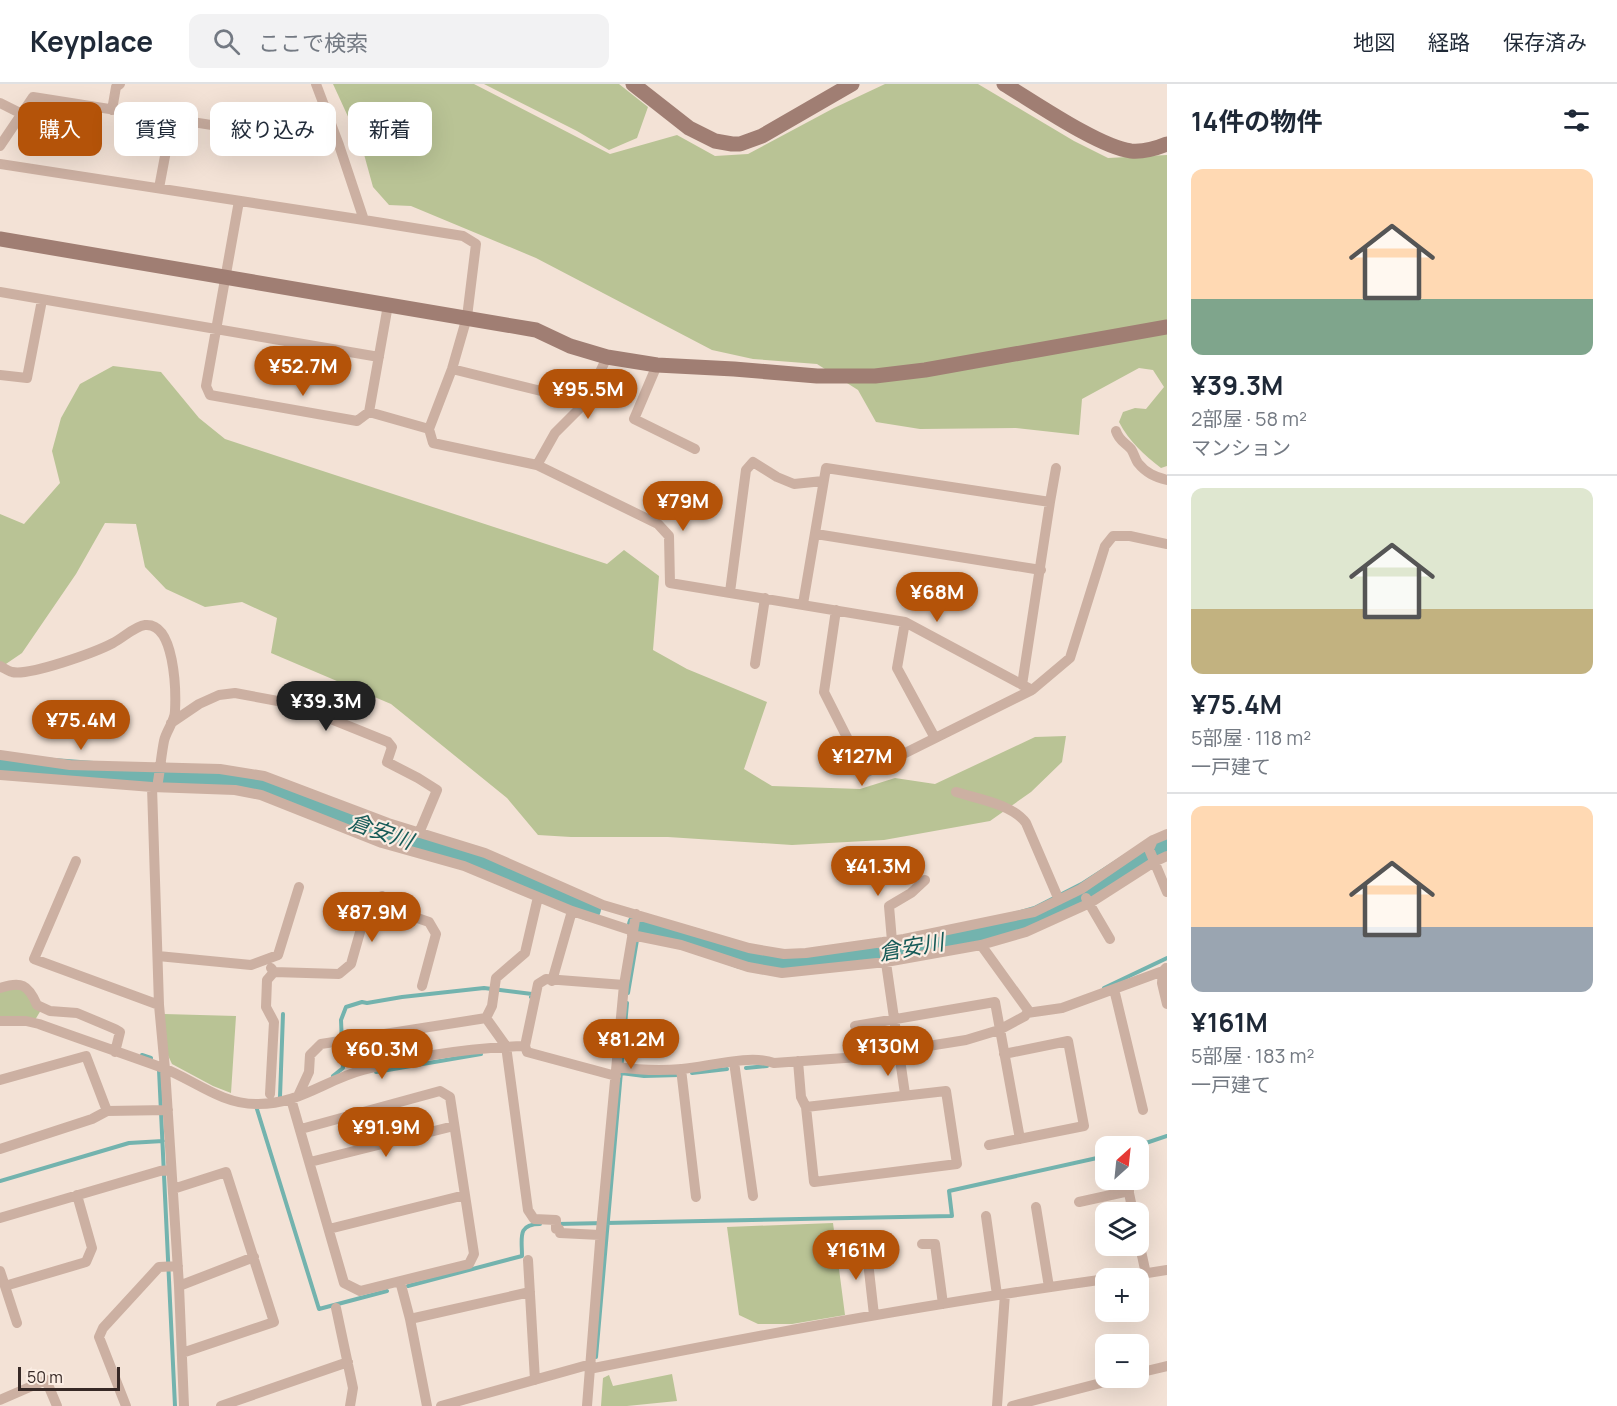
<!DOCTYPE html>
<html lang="ja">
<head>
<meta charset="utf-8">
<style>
  :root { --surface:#fff; --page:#f2f2f3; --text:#1f2937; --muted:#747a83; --line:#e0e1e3; --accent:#b45309 }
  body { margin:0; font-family:Manrope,"Noto Sans JP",sans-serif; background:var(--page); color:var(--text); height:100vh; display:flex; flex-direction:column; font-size:22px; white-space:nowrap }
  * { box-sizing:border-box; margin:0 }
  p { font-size:20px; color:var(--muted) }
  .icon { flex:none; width:33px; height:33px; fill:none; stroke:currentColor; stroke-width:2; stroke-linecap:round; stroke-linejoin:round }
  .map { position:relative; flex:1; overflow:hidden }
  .panel { display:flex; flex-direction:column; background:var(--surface); width:450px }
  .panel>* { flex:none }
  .top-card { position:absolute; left:18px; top:18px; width:570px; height:54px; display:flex; gap:12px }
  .needle { width:39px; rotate:27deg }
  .fabs { position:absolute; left:1095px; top:1052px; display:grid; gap:12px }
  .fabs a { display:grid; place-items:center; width:54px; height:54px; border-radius:12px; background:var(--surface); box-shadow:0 6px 24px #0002; font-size:30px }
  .scale { position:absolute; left:18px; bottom:15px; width:102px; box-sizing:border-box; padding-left:6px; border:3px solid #362825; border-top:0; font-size:16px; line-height:21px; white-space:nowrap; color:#362825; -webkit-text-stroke:4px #fbede3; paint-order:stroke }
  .price { position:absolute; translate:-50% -51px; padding:0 14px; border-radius:21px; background:var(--accent); color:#fff; font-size:20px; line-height:39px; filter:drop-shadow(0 2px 3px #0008) }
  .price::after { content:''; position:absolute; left:50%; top:36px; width:18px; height:14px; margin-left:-9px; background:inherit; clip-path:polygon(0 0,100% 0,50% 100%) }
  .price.selected { background:#222; color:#fff }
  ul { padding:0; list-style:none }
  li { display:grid; align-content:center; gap:12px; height:318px; padding:0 24px }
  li+li { border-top:2px solid var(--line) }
  li span { display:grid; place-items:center; height:186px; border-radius:12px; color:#555 }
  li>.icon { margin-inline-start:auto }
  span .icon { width:108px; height:108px; fill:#fffc; stroke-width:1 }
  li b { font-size:26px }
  h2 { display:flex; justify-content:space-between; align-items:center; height:72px; padding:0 24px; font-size:26px }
  .chip { padding:0 21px; border-radius:12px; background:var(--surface); box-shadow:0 6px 24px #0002; font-size:21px; line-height:54px }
  .chip.selected { background:var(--accent); color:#fff }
  header { display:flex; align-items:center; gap:36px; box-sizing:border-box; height:84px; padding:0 30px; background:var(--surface); border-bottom:2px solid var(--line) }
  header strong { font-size:28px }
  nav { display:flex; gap:33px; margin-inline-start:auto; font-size:21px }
  .search { width:420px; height:54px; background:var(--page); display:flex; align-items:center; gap:15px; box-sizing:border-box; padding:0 21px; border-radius:12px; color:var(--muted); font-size:22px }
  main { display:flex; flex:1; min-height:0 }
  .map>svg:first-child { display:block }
  .green { fill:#b9c395 }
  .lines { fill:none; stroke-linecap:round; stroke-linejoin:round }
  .stream { stroke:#73b3ae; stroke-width:4 }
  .river { stroke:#73b3ae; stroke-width:24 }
  .street { stroke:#ccb0a2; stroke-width:10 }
  .secondary { stroke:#a07e73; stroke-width:15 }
  .labels { text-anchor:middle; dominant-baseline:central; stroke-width:4.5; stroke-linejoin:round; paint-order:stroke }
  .water-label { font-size:22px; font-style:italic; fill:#175b58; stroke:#fbede3 }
</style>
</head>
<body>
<header>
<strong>Keyplace</strong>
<div class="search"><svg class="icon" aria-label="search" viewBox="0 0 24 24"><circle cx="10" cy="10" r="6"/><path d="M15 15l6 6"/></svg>ここで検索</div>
<nav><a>地図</a><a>経路</a><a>保存済み</a></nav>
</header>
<main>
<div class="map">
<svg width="1167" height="1322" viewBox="0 0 1167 1322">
  <rect width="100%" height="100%" fill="#f3e2d6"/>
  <path class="green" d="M333,0H474L610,70L677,51L715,72L748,70L834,24L885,0H978L1074,57L1108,74L1167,71V382L1161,384C1144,371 1129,357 1119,338L1123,328L1135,324L1146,325L1164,303L1153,286L1139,284L1082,315L1079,351L1016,344L920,345L876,338L858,306L817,280L753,275L712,266L536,174L411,122L389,121L373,103L362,63Z
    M484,0H619L648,23L637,54L609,66L577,47Z
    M113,282L161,288L199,334L225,355L607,480L624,466L659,492L653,566L687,585L767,618L744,685L772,702L860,705L895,694L935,700L1035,653L1066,652L1062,678L1031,708L990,737L884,756L792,761L668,753H571L538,751L507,714L391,620L271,569L277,534L242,518L205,523L166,505L145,483L136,440L105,439L76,490L22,569L0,584V430L24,440L60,399L52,367L61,334L80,300Z
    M22,904L41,926L35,936L0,934V907Z
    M164,930L236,932L231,1009L213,1002L172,980L166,967Z
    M833,1139L845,1231L792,1240H758L739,1231L727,1143Z
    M672,1290L677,1317L627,1322H601L603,1294L609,1291L613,1302Z"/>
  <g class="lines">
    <path class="stream" d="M640,847L641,842
      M1104,904L1167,874
      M628,909L637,856
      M142,971L151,974
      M746,984L767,982
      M159,986L175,1322
      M376,988L481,970
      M621,989L644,992L679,991
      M692,989L727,985
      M333,992L343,984L341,936L346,923L362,918L367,919L402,913L484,904L532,910L531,913
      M280,1013L283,930
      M256,1022L319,1225L387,1207
      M1137,1062L1167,1052
      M0,1097L129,1059L163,1057
      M557,1140L952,1132L949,1107L1106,1072
      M408,1202L522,1172C522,1154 517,1140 540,1140
      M596,1273L627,919"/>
    <path class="river" d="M0,682L146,693
      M167,695H230L269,704L385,751L473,776L589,825
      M639,841L695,856L741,873L769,879L789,880L873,870L980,850L1039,833L1086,809L1145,771L1167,762"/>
    <path class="street" d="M316,0L339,61
      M0,19L22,30
      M112,26L116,3L120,0
      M0,62L33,13L339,61L364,136L463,152L476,160L467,233L452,285L429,345L433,359L537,381L658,440L669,452L670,499L905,538L1032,606
      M0,80L364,136
      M159,104L172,35
      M239,117L206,302L210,311L357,337L369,328L429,345
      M0,208L379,273
      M657,281L634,335L695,365
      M452,285L586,318
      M0,291L27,294L42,216
      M369,328L388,221
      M1116,347C1119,357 1125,358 1131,365C1134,369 1135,375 1138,379C1146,389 1155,393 1167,396
      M537,381L555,349L586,318L607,273
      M1050,418L1056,384
      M816,450L1041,486
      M730,508L746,386L753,378L777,393L794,400L823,397
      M803,520L826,384L1050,418L1022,601
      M836,526L824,608L865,689L1032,606L1070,574L1105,462L1113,452H1130L1167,460
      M905,538L897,584L935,654
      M755,580L765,514
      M0,582C4,584 8,587 12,588C30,592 96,568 113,559C123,554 135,542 145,541C175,538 176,607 175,627C175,637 166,647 164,657C161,672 160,688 157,703
      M171,639L199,620L219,611L235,609L294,620L388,658L392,663L387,678L418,694L437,706L419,749
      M0,671L70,681L220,685L264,692L388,739L485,769L603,821L749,864L784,870L806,869L904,855L1034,828L1081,805L1153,756L1167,750
      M0,691L152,703L235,706L261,711L382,759L464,782L572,827L633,847
      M152,703L159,921L165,985L179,1202L184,1322
      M956,708C978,715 1012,720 1026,739L1059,816
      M1153,756L1149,765L1167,808
      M76,777L34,875L159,921
      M1086,814L1110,855
      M632,851L681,861L748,883L782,889L886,878L981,861L1026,848L1090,819L1154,778L1167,772
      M892,857L889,822L911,809L925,796
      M883,858L905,1010
      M981,861L1028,926L1027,929
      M158,872L251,881L278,871L299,803
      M1166,884L1163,887L1162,899L1167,920
      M274,888L339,890L351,880L368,820L382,812L400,828L429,838L436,850L422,902
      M552,897L572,827
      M0,904C21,897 28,900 37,921L50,927L77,929L115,945L120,948L115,968
      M1027,929L1062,924L1114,905
      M486,934L492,922L496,894L525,869L538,813
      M0,937H26L39,940C80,955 122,969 163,984C194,996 221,1020 256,1020C298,1021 325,996 363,986C414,972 471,964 525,962L527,968L616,992
      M855,942L995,918L1020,1055
      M525,962L538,900L546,895L624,901
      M798,977L801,1013L806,1023L814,1098L957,1080L946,1007L806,1023
      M734,978L753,1112
      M617,983C638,986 661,987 682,985C707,983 750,970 774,979L859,973L966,956L999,946L1025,932L1027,929
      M681,985L696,1113
      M0,996L86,972L107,1027
      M270,1010L274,938L266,923L267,896L274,888L271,884
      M298,1012L309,988L310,971L321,960L486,934L506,962L528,1126L534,1135L556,1136V1145H559L560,1149L600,1151
      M291,1015L344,1199L360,1207L469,1180L474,1170L450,1013L440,1007L301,1045
      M1143,1026L1114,905L1163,887
      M989,1061L1084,1042L1068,957L1004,970
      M0,1065L92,1035L107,1027L168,1026
      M310,1078L454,1042
      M1126,1095L1133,1128
      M173,1105L226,1088L274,1238L182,1269
      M1079,1118L1129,1107
      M1036,1123L1049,1203
      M986,1132L997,1211
      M0,1134L160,1087L171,1086
      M329,1145L465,1111
      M1138,1153L1146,1190
      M866,1160L874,1231
      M922,1160H935L943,1220
      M528,1176L535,1296
      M0,1187L17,1239
      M1116,1194L1167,1186
      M400,1197L410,1235L427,1322
      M5,1202L86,1178L92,1164L77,1111
      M179,1202L254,1173
      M336,1224L353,1304L350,1322
      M410,1235L530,1208
      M1138,1289L1167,1282
      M0,1316L46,1296L57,1322
      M126,1322L99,1253L103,1244L159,1183L178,1182
      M221,1322L348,1278
      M441,1322L584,1282L594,1284C763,1250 934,1219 1106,1195
      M587,1322L601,1146L624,901L636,830
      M997,1322L1005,1210
      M1012,1322L1124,1293"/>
    <path class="secondary" d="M633,0L689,44L715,57L732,60H740L762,52L852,0
      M1004,0C1034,18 1099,63 1131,67C1144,68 1155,65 1167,60
      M0,155L536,246L570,262L607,273L657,281L734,285L817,292H875L925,286L1167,243"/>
  </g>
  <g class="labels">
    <g class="water-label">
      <text transform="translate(381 747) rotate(19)">倉安川</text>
      <text transform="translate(911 863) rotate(-10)">倉安川</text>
    </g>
  </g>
</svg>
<div class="fabs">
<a><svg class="needle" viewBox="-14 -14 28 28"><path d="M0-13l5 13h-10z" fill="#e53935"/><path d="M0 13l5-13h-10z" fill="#747a83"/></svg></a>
<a><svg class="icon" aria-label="layers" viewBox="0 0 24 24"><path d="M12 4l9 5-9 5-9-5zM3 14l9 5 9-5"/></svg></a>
<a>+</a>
<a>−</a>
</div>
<div class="scale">50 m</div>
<b class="price" style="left:303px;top:313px">¥52.7M</b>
<b class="price" style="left:588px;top:336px">¥95.5M</b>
<b class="price" style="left:683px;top:448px">¥79M</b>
<b class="price" style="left:937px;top:539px">¥68M</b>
<b class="price selected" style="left:326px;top:648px">¥39.3M</b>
<b class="price" style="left:81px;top:667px">¥75.4M</b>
<b class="price" style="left:862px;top:703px">¥127M</b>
<b class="price" style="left:878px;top:813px">¥41.3M</b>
<b class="price" style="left:372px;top:859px">¥87.9M</b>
<b class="price" style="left:631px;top:986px">¥81.2M</b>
<b class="price" style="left:888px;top:993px">¥130M</b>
<b class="price" style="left:382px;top:996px">¥60.3M</b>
<b class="price" style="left:386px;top:1074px">¥91.9M</b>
<b class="price" style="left:856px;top:1197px">¥161M</b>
<div class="top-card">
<a class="chip selected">購入</a>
<a class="chip">賃貸</a>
<a class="chip">絞り込み</a>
<a class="chip">新着</a>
</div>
</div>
<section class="panel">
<h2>14件の物件<svg class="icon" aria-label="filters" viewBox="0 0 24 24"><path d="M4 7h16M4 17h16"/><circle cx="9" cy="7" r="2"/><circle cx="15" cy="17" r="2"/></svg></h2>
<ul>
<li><span style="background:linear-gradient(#ffd9b3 70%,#7fa58c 0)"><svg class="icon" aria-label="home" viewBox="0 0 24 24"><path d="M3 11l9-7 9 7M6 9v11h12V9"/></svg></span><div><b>¥39.3M</b><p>2部屋 · 58 m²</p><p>マンション</p></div></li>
<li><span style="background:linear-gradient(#dfe7d0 65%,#c2b280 0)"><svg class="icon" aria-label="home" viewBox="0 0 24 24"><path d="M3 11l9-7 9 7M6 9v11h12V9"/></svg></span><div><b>¥75.4M</b><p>5部屋 · 118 m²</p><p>一戸建て</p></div></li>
<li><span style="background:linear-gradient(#ffd9b3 65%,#9aa5b1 0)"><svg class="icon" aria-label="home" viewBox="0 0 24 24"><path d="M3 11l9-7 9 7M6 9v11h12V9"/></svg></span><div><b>¥161M</b><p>5部屋 · 183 m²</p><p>一戸建て</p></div></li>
</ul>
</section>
</main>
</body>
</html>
